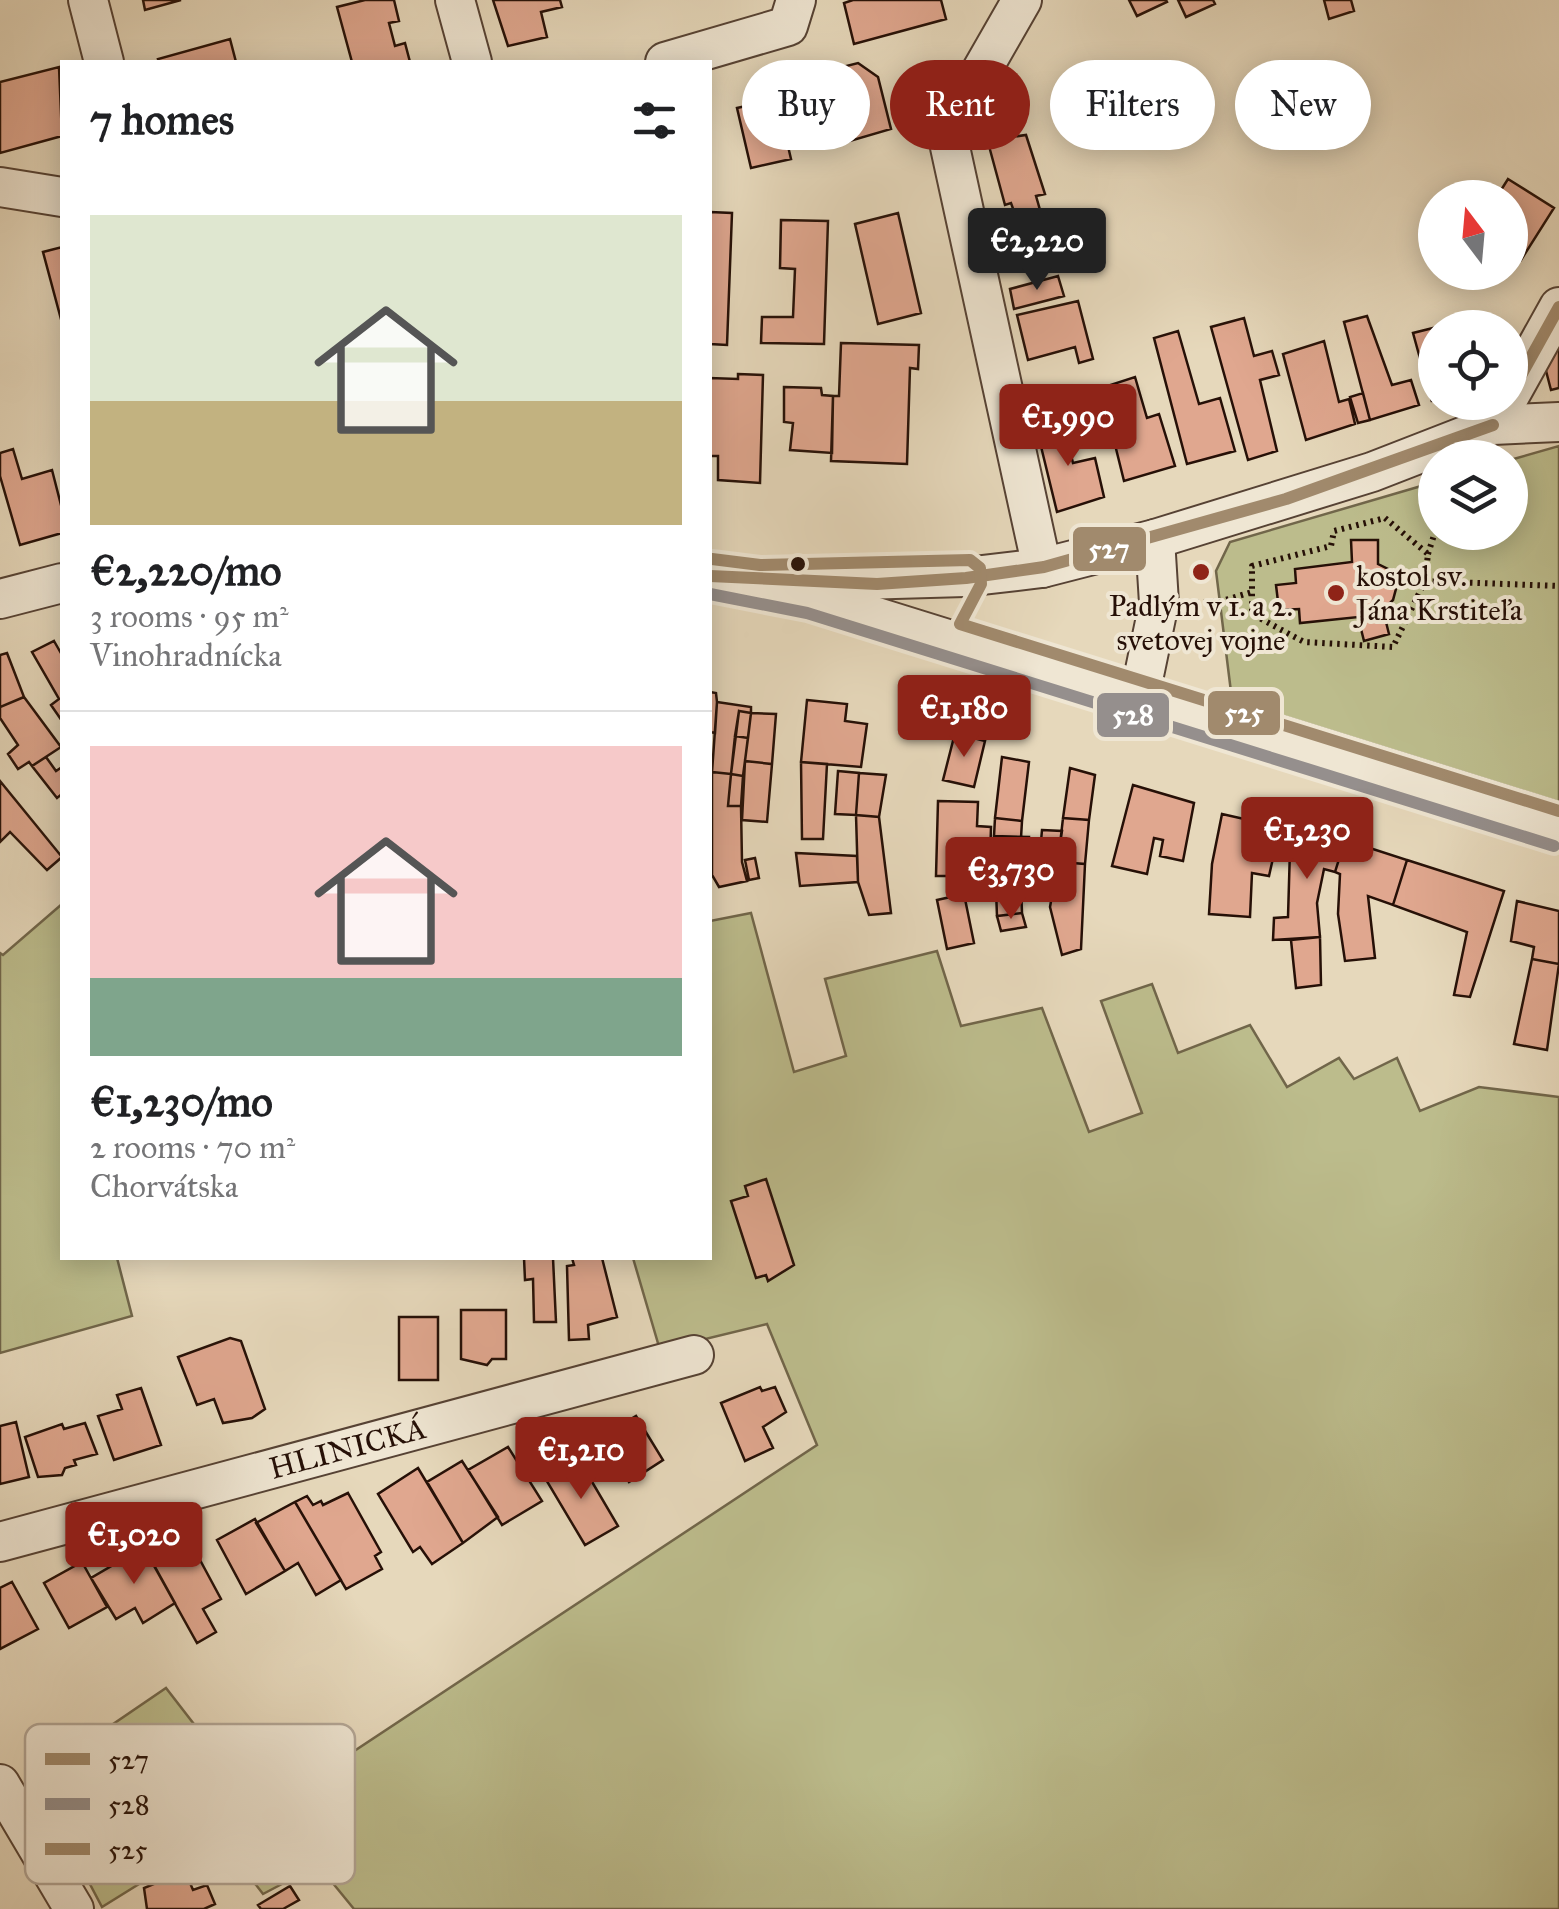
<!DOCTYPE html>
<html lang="en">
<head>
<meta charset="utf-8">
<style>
  :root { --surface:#fff; --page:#f2f2f2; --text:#202124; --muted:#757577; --line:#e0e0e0; --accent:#8f2418 }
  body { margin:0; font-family:"IM FELL Great Primer",serif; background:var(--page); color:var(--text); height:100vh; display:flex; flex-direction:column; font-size:38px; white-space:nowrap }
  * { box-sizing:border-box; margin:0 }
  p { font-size:32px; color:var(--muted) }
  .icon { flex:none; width:55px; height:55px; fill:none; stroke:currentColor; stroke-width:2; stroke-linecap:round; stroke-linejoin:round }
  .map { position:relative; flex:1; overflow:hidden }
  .drawer { position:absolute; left:60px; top:60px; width:652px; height:1200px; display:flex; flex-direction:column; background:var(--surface); border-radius:0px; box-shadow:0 5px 25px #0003 }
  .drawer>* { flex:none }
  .top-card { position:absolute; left:742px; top:60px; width:665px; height:90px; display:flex; gap:20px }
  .needle { width:65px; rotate:344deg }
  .fabs { position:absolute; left:1418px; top:180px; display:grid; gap:20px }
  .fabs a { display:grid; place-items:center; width:110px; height:110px; border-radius:50%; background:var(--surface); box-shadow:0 5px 25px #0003; font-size:50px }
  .price { position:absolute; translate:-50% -85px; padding:0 22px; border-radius:10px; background:var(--accent); color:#fff; font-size:32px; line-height:65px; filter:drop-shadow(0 2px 5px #0008) }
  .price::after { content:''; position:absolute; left:50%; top:60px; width:30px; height:22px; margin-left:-15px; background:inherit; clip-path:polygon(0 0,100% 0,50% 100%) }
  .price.current { background:#222; color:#fff }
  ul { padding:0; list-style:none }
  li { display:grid; align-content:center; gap:20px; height:530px; padding:0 30px }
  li+li { border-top:2px solid var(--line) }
  li span { display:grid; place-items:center; height:310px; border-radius:0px; color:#555 }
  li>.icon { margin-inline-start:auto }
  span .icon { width:180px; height:180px; fill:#fffc; stroke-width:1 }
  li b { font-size:42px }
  h2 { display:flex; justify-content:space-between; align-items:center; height:120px; padding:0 30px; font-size:42px }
  .tag { padding:0 35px; border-radius:45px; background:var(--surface); box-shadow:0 5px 25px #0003; font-size:35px; line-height:90px }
  .tag.current { background:var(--accent); color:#fff }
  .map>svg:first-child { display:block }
  .green { fill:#bcbc8c; stroke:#71664a; stroke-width:2.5 }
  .building { fill:#e0a78f; stroke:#261007; stroke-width:2.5 }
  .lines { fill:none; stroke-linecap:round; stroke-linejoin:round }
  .minor-casing { stroke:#564234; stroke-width:42 }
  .path { stroke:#261007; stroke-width:6; stroke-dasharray:2.5 5; stroke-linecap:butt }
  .minor { stroke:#efe6d3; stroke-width:38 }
  .bus-1-casing { stroke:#efe6d3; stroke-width:20 }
  .bus-2-casing { stroke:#efe6d3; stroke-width:20 }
  .bus-3-casing { stroke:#efe6d3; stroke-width:20 }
  .bus-1 { stroke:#a18a6d; stroke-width:12 }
  .bus-2 { stroke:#958f8d; stroke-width:12 }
  .bus-3 { stroke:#a18a6d; stroke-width:12 }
  .bus-dot { fill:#261007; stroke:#efe6d3; stroke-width:4 }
  .poi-dot { fill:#8f2418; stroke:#efe6d3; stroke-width:4 }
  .labels { text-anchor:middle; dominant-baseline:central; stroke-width:8; stroke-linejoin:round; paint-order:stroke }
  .poi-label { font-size:30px; fill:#261007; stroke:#efe6d3; text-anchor:start }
  .street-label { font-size:30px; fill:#261007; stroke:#efe6d3 }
  .key { fill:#efe6d3; stroke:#b3a696; stroke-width:2.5 }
  .key-label { font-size:28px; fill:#261007 }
  .line-badge { stroke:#efe6d3; stroke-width:4 }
  .badge-label { font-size:28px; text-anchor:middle; font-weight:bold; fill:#fff }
</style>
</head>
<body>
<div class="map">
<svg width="1559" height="1909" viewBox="0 0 1559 1909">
  <rect width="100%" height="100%" fill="#e6d8bb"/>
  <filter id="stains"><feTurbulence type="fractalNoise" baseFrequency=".002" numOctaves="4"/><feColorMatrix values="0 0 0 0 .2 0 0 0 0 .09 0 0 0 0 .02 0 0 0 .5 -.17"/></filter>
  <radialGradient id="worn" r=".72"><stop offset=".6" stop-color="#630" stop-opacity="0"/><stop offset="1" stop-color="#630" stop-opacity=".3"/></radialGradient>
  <path class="green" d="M1559,446V802L1232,700L1216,571L1230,542L1435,482V532H1510V460Z
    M62,904V1258H117L132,1316L0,1353V953L3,955Z
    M751,913L794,1072L846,1056L825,979L937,951L961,1026L1042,1008L1089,1132L1142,1113L1101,1001L1152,984L1178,1053L1250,1025L1287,1087L1339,1058L1354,1079L1397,1058L1420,1111L1479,1087L1559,1097V1909H354L318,1865L263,1894L218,1835L102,1907L34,1778L166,1688L262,1812L817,1445L767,1324L660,1350L633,1258H710V921Z"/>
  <path class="building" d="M143,0H181L145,10Z
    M365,0H394L399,21L389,23L395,46L405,43L410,62H352L337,7Z
    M493,0H560L562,7L541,12L547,37L508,46Z
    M853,0H941L946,19L854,44L844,3Z
    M1129,0H1166L1167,2L1137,16Z
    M1178,0H1213L1215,4L1186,17Z
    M1324,0H1351L1354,11L1329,19Z
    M230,39L236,62H159L158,59Z
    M858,63L878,77L891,129L826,148L807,76Z
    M59,67L62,136L0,153V82Z
    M777,99L791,159L751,168L737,108Z
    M1026,135L1045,194L1036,196L1040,210L1016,217L1011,203L1005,205L989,146L1004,138Z
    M1508,179L1554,208L1521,260L1510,253V198H1496Z
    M710,212L732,213L727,345L710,344Z
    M898,213L921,313L878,324L855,224Z
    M781,220L828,221L824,344L761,343L762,317H793L795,269L780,268Z
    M62,247V323L43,252Z
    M1058,276L1064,296L1014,309L1010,289Z
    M1078,301L1093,359L1079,363L1075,347L1028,360L1017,315Z
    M1367,316L1392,385L1411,380L1419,405L1370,420L1344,322Z
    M1244,318L1254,356L1272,351L1279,375L1260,380L1277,451L1248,460L1211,327Z
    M1449,324L1450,328H1435L1432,402L1413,333Z
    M1178,331L1199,404L1220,398L1235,451L1187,464L1154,338Z
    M1324,341L1339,402L1349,399L1355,424L1306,440L1283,354Z
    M841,343L919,345L918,369L910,368L907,464L831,461L833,396H839Z
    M1559,343V388L1551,390L1545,367Z
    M738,374L763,375L760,483L718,480V456H710V378L738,379Z
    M1135,377L1147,418L1159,414L1175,466L1124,481L1101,388Z
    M784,387L821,388L822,395L833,396L832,453L790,450L793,423L784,422Z
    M1363,393L1370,420L1358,423L1350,397Z
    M1062,419L1073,463L1095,458L1104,497L1057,512L1036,426Z
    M13,449L22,479L52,470L62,509V533L20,545L0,476V453Z
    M1351,540H1378V564L1390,570L1397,585L1393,600L1383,610L1389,634L1364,641L1358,617L1300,623L1299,609L1279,610L1276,585L1296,583L1295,569L1352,562Z
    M54,641L62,655V721L51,705L59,699L32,652Z
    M7,653L24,697L0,707V655Z
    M710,692L716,693L717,702L715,733L710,732Z
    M24,697L61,747L32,766L29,762L18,769L8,754L18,745L0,718V707Z
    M807,700L847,704L845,721L867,724L861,767L801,762Z
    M717,702L751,707V713L739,711L731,774L712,772Z
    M739,711L751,713L748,738L735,736Z
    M751,713L776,714L772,764L745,761Z
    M955,733L985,741L974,787L943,780Z
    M735,736L748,738L743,776L731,774Z
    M46,757L56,771L62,767V794L57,798L32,766Z
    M1002,757L1029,762L1022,821L995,818Z
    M745,761L772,764L767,822L742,820Z
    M801,762L827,764L823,839H802Z
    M1070,768L1095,775L1089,820L1063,818Z
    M838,771L859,773L856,815L835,814Z
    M712,772L731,774L728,806H741L742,862L747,881L719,887L712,875Z
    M859,773L886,775L879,817L856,815Z
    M731,774L743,776L741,806H728Z
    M0,781L62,857L47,870L10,832L0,842Z
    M1133,785L1194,803L1183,861L1160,856L1163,840L1154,838L1147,874L1112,866Z
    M938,801L978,802L977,826L991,827L989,891L948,890V876H936Z
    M1222,814L1280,827L1269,876L1252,873L1250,917L1209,914L1212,864Z
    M856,815L879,817L891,913L869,915L858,882Z
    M995,818L1022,821L1021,838L994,836Z
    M1063,818L1089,820L1085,864L1058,862Z
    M1298,825L1345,840L1335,872L1324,869L1317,903L1320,937L1273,940L1274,918L1288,917L1290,849Z
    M1042,830L1062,831L1052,896L1036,898Z
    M994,836L1029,837L1028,858H1020L1022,913L997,916Z
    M1345,840L1407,860L1393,905L1368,896L1375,958L1345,961L1338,914L1340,874L1335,872Z
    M796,853L857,856L858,882L800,886Z
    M755,858L759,878L749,880L745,860Z
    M1407,860L1504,891L1470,997L1454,995L1467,932L1393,905Z
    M1058,862L1085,864L1081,949L1062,955L1050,907Z
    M964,894L974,943L947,949L937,900Z
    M1517,901L1559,911V964L1532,959L1534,947L1511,941Z
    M1022,913L1026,927L1001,931L997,916Z
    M1320,937L1321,985L1296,988L1291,940Z
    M1532,959L1559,964L1547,1050L1514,1044Z
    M766,1179L794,1265L768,1281L766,1275L756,1278L731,1201L748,1196L745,1186Z
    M524,1258H553L556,1322H534L533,1279L525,1280Z
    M572,1258H602L617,1317L588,1325L589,1339L569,1340L567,1266L574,1265Z
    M461,1310H506V1359H492L487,1365L461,1359Z
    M399,1317H438V1380H399Z
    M230,1338L241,1341L265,1409L252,1418L223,1423L214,1399L197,1405L178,1357Z
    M760,1387L762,1391L775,1387L786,1412L763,1427L773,1448L745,1461L721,1403Z
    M141,1388L161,1445L114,1460L98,1416L122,1409L117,1395Z
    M636,1416L663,1460L629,1482L623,1472L613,1470L602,1436Z
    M16,1422L29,1477L0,1484V1426Z
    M85,1423L97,1454L74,1460L76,1465L65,1468L62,1475L38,1477L25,1437L62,1424L64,1429Z
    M508,1447L542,1501L502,1525L468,1470Z
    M578,1458L618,1526L585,1545L545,1478Z
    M462,1461L498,1517L463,1543L427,1482Z
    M418,1468L463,1543L432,1564L420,1547L413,1552L378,1494Z
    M348,1493L381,1552L375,1556L382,1569L346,1589L295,1502L307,1496L313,1505L321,1501L323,1505Z
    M295,1502L341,1580L316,1595L298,1563L285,1571L256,1523Z
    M255,1519L285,1571L246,1594L217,1540Z
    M186,1534L221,1599L203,1609L216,1632L197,1643L148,1555Z
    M144,1547L175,1603L143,1623L135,1608L116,1619L91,1578Z
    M82,1562L107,1607L69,1628L44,1583Z
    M12,1582L38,1629L0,1649V1588Z
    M185,1871L193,1890L207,1885L215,1904L204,1909H147L144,1888Z
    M290,1886L299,1900L283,1909H261L258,1905Z"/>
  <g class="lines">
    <g class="minor-casing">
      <g id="minor">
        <path d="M88,0L104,62"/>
        <path d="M455,0L472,62"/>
        <path d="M1022,0L963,103L950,147L1042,568"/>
        <path d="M665,62L788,26L796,0"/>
        <path d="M0,187L62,197"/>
        <path d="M1510,395L1559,307"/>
        <path d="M710,576L759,583L895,579L965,577L1042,568L1155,539L1372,472L1493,425L1559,422"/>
        <path d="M796,592L1559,829"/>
        <path d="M0,599L62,583"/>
        <path d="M1139,699L1159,603L1155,539"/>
        <path id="s1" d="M0,1542L694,1355"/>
        <path d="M0,1784L74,1909"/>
      </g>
    </g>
    <path class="path" d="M1385,518L1428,554L1425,581L1393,647L1304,642L1252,614V566L1331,546L1334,531Z
      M1428,554L1435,532
      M1425,581L1559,586
      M1189,603L1222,601L1252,592"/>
    <use href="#minor" class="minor"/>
    <g class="bus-1-casing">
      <path id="bus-1" d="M1510,395L1559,307
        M710,576L877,584L966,578L1044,567L1286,499L1493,425"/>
    </g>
    <g class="bus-2-casing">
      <path id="bus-2" d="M710,594L807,613L1554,846"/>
    </g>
    <g class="bus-3-casing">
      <path id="bus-3" d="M712,559L760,565L970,560L980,568L981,584L960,624L1559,811"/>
    </g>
    <use href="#bus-1" class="bus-1"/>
    <use href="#bus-2" class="bus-2"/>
    <use href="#bus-3" class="bus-3"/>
  </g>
  <circle class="bus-dot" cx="798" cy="564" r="9"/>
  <g class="poi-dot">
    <circle cx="1201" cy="572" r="10"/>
    <circle cx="1336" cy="593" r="10"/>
  </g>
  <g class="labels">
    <g class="poi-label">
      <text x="1356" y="576">kostol sv.<tspan x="1356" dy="34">Jána Krstiteľa</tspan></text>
      <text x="1201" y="606" text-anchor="middle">Padlým v 1. a 2.<tspan x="1201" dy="34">svetovej vojne</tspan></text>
    </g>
    <g class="street-label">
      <text stroke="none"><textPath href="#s1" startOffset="360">HLINICKÁ</textPath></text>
    </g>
  </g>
  <rect x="25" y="1724" width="330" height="160" rx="15" class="key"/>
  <rect x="45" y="1753" width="45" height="12" fill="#a18a6d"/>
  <rect x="45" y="1798" width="45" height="12" fill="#958f8d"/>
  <rect x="45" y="1843" width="45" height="12" fill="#a18a6d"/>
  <g class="key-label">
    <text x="108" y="1769">527</text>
    <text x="108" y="1814">528</text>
    <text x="108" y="1859">525</text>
  </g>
  <g class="line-badge">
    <rect x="1071" y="525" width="77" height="48" rx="10" fill="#a18a6d"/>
    <rect x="1206" y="689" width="76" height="48" rx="10" fill="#a18a6d"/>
    <rect x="1095" y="691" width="76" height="48" rx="10" fill="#958f8d"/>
  </g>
  <g class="badge-label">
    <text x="1109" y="558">527</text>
    <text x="1244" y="722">525</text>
    <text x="1133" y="724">528</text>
  </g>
  <rect width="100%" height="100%" filter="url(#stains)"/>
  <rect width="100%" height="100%" fill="url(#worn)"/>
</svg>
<div class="fabs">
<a><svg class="needle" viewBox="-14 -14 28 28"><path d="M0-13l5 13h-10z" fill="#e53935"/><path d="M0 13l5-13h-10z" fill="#757577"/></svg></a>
<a><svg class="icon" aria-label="locate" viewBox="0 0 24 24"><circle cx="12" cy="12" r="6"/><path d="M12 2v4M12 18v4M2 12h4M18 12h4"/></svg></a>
<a><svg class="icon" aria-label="layers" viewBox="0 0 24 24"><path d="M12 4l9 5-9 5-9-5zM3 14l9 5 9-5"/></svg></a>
</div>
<b class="price current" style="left:1037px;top:293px">€2,220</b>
<b class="price" style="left:1068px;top:469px">€1,990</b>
<b class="price" style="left:964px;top:760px">€1,180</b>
<b class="price" style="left:1307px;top:882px">€1,230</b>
<b class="price" style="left:1011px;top:922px">€3,730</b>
<b class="price" style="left:581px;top:1502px">€1,210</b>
<b class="price" style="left:134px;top:1587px">€1,020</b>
<div class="top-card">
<a class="tag">Buy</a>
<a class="tag current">Rent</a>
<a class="tag">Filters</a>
<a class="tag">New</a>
</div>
<section class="drawer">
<h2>7 homes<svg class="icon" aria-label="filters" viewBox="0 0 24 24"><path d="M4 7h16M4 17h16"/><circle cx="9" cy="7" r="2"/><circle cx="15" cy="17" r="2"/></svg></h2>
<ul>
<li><span style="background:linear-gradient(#dfe7d0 60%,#c2b280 0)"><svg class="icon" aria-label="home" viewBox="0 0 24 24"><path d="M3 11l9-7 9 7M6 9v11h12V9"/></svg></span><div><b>€2,220/mo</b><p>3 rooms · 95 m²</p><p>Vinohradnícka</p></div></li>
<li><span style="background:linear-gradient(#f6c9c9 75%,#7fa58c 0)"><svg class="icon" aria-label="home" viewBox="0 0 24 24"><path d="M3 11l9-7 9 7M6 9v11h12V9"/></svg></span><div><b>€1,230/mo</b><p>2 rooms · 70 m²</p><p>Chorvátska</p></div></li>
</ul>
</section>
</div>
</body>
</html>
